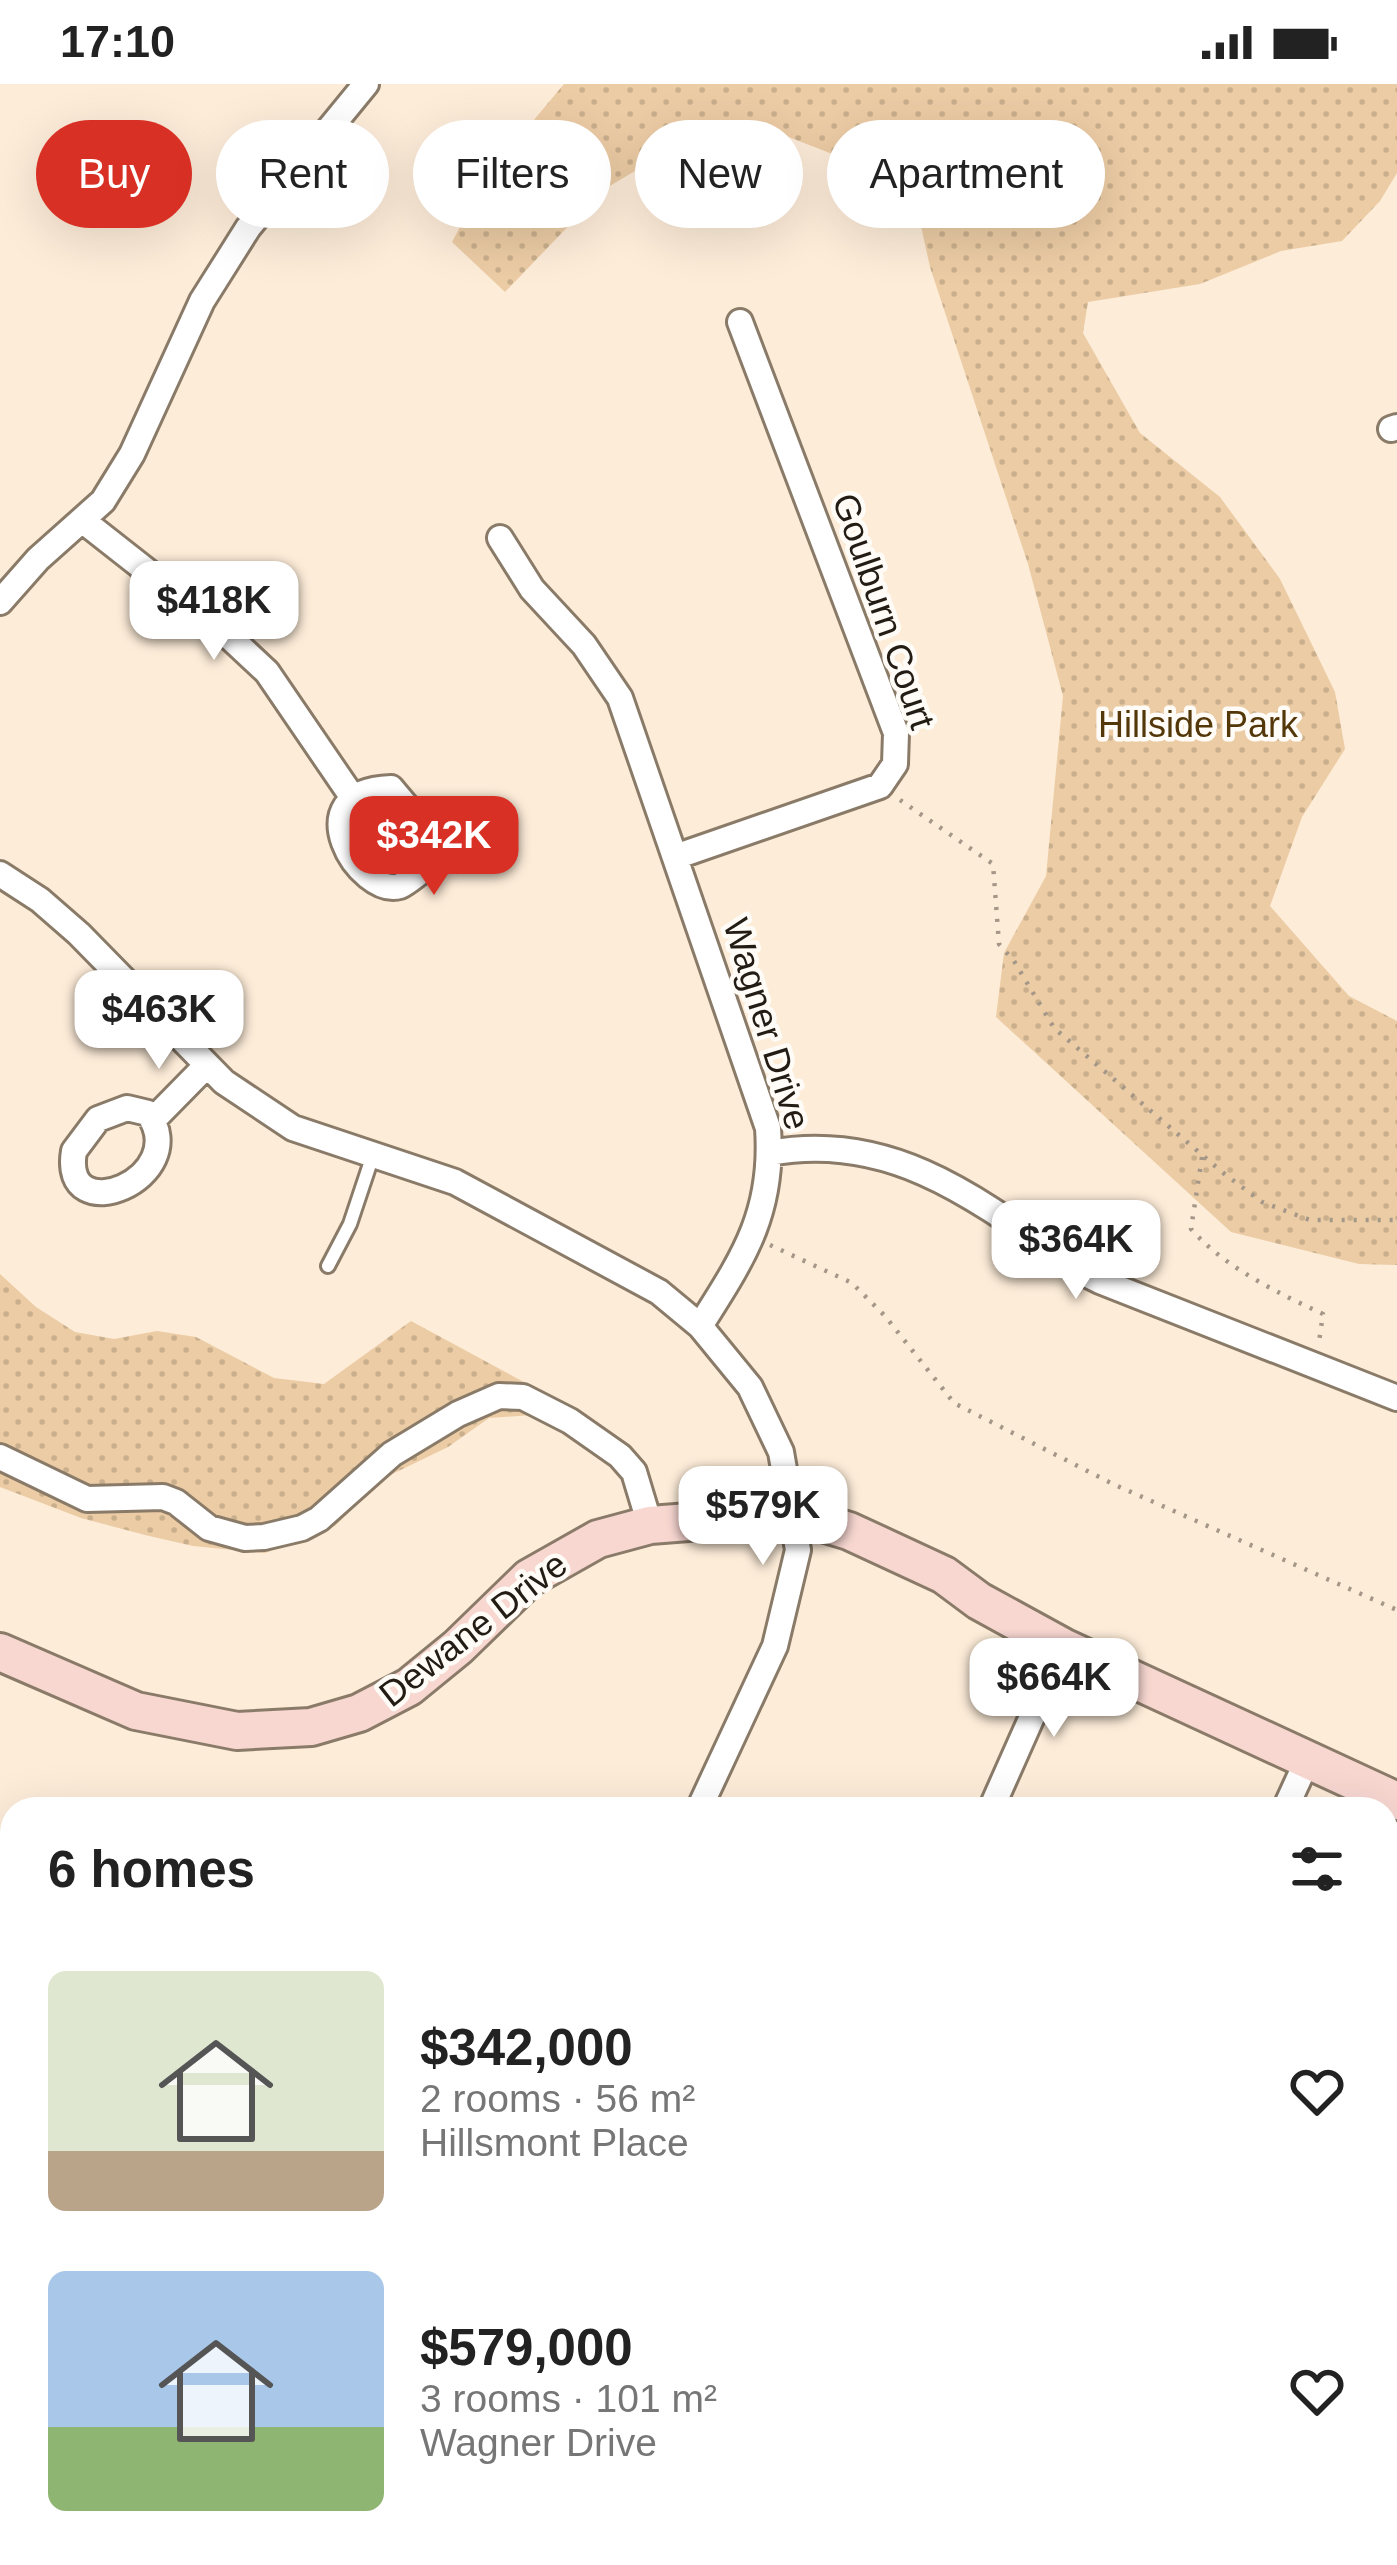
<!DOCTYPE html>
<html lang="en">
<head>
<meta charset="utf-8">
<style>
  :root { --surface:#fff; --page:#f2f2f2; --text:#222; --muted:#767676; --accent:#d93025 }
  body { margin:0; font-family:Arial,sans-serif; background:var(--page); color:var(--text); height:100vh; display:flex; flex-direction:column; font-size:45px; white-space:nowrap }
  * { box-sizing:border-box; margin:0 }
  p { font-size:39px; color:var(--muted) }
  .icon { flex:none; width:66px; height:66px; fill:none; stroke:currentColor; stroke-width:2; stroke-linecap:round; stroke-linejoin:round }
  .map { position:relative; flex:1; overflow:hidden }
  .sheet { position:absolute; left:0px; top:1713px; width:1398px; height:768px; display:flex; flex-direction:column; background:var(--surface); border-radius:36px 36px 0 0; box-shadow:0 12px 48px #0002 }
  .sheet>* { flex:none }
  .top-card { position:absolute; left:36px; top:36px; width:1326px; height:108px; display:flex; gap:24px }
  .price { position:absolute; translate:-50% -102px; padding:0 27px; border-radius:24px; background:#fff; color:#222; font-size:39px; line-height:78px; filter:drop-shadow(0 3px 6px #0008) }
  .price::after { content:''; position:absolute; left:50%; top:72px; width:36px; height:27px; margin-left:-18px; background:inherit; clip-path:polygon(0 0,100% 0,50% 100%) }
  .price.active { background:var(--accent); color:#fff }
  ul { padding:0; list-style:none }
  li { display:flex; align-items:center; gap:36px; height:300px; padding:0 48px }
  li span { display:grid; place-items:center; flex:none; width:336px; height:240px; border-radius:18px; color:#555 }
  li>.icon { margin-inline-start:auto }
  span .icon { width:144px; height:144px; fill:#fffc; stroke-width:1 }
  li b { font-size:51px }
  h2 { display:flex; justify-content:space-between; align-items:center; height:144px; padding:0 48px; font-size:51px }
  .chip { padding:0 42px; border-radius:54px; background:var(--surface); box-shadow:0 12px 48px #0002; font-size:42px; line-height:108px }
  .chip.active { background:var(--accent); color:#fff }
  .status { display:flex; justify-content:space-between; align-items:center; height:84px; padding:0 60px; background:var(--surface); direction:ltr }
  .status svg { height:33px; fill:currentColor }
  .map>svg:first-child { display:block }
  .grass { fill:url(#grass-dots) }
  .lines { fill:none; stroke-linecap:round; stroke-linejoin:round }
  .lane-casing { stroke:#8a7b69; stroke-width:18 }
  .street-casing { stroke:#8a7b69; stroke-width:30 }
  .secondary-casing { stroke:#8a7b69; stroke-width:42 }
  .path { stroke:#a49788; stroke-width:4.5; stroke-dasharray:3 9; stroke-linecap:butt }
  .lane { stroke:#fff; stroke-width:12 }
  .street { stroke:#fff; stroke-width:24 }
  .secondary { stroke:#f8d7d1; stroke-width:36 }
  .labels { text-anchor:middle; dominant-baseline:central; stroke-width:9; stroke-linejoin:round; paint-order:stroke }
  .street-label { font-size:36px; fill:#221c14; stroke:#fffcf7 }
  .park-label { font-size:36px; fill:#533709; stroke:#fffcf7 }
</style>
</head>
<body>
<div class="status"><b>17:10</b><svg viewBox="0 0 49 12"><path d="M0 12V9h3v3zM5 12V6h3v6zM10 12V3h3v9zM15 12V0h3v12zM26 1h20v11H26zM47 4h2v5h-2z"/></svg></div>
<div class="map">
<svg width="1397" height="2481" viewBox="0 0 1397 2481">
  <defs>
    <pattern id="grass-dots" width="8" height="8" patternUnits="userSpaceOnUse" patternTransform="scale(3)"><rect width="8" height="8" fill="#eccca5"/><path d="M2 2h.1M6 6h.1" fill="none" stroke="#caaf8d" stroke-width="1.8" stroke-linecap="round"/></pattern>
  </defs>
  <rect width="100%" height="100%" fill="#fdecd8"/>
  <path class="grass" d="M564,0H1397V89L1380,117L1342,157L1281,167L1200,200L1088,218L1083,249L1140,349L1220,413L1280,495L1335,608L1345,665L1302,733L1270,822L1349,912L1397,937V1181L1359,1180L1231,1148L996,933L1004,869L1046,792L1063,612L1028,480L930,183L917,124L858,80L781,50L692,53L603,106L505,208L452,158L488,91Z
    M0,1190L36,1223L75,1248L114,1255L157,1247L196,1253L274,1294L324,1300L411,1237L546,1310L532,1331L489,1334L448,1363L384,1394L335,1442L265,1469L193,1462L145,1451L81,1434L0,1403Z"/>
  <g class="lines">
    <g class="lane-casing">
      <path id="lane" d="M328,1182L350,1140L373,1071"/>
    </g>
    <g class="street-casing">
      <path id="street" d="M1391,345L1397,343
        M82,436L222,546L267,588L353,714
        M500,454L532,505L584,561L620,614L768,1044C774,1129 743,1174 700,1242
        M0,518L38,475L103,417L132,370L202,217L248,144L366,0
        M391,704C416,735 433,744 424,785C417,790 407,799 400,802C360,814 294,707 391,704Z
        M675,773L880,702L895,680L896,649L740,238
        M0,790L40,816L79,850L224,998L293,1044L455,1098L659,1208L700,1242L750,1303L781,1368L798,1466L775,1562L699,1725
        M127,1024L148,1029C194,1094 60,1149 74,1067L98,1035Z
        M153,1036L207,981
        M770,1069C893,1046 982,1118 1076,1185L1100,1197L1397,1314
        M0,1373L87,1415L163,1413L176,1418L209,1444L245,1454L264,1453L302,1444L319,1435L392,1370L458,1330L499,1312L523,1313L570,1337L620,1372L634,1388L650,1441
        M991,1725L1063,1563
        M1285,1725L1307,1677
        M0,1902L12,1907
        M1386,2156L1397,2131
        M1386,2210L1397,2215
        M0,2227L12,2232
        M554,2469L581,2481
        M1287,2469L1314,2481
        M369,2481L374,2469"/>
    </g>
    <g class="secondary-casing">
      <path id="secondary" d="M0,1568L136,1627L237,1647L311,1643L359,1629L409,1603L458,1563L529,1494L598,1455L650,1441L793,1430L849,1447L944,1491L979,1517L1063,1563L1397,1717"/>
    </g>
    <path class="path" d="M900,716L993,780L999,860L1014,877L1054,944L1222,1088L1262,1118L1310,1136H1397
      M1202,1073L1191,1145C1224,1183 1278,1209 1323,1230L1319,1258
      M770,1161L852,1199L885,1232L954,1319L1113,1400L1397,1526"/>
    <use href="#lane" class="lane"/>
    <use href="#street" class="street"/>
    <use href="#secondary" class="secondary"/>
  </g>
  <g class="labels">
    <g class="street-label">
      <text transform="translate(884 527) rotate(71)">Goulburn Court</text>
      <text transform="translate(767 940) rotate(73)">Wagner Drive</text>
      <text transform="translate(473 1545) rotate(-38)">Dewane Drive</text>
    </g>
    <g class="park-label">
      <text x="1198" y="640">Hillside Park</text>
    </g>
  </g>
</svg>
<b class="price" style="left:214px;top:579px">$418K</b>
<b class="price active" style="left:434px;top:814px">$342K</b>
<b class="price" style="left:159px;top:988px">$463K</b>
<b class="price" style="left:1076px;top:1218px">$364K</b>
<b class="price" style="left:763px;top:1484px">$579K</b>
<b class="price" style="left:1054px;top:1656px">$664K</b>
<div class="top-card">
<a class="chip active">Buy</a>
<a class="chip">Rent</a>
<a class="chip">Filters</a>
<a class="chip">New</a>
<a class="chip">Apartment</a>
</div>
<section class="sheet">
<h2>6 homes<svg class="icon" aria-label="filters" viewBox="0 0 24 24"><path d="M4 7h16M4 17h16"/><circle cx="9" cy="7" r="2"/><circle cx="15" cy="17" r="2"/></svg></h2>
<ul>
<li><span style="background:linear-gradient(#dfe7d0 75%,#b9a48a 0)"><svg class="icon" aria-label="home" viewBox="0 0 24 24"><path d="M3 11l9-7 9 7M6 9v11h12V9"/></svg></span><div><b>$342,000</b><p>2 rooms · 56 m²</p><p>Hillsmont Place</p></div><svg class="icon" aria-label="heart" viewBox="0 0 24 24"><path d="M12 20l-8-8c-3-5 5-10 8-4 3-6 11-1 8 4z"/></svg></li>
<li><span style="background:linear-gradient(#a9c7e8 65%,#8fb573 0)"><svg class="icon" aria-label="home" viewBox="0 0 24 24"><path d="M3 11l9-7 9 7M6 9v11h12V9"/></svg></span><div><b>$579,000</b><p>3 rooms · 101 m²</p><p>Wagner Drive</p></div><svg class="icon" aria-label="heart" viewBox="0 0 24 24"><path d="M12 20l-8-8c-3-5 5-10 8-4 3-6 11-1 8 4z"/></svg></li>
</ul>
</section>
</div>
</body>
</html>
